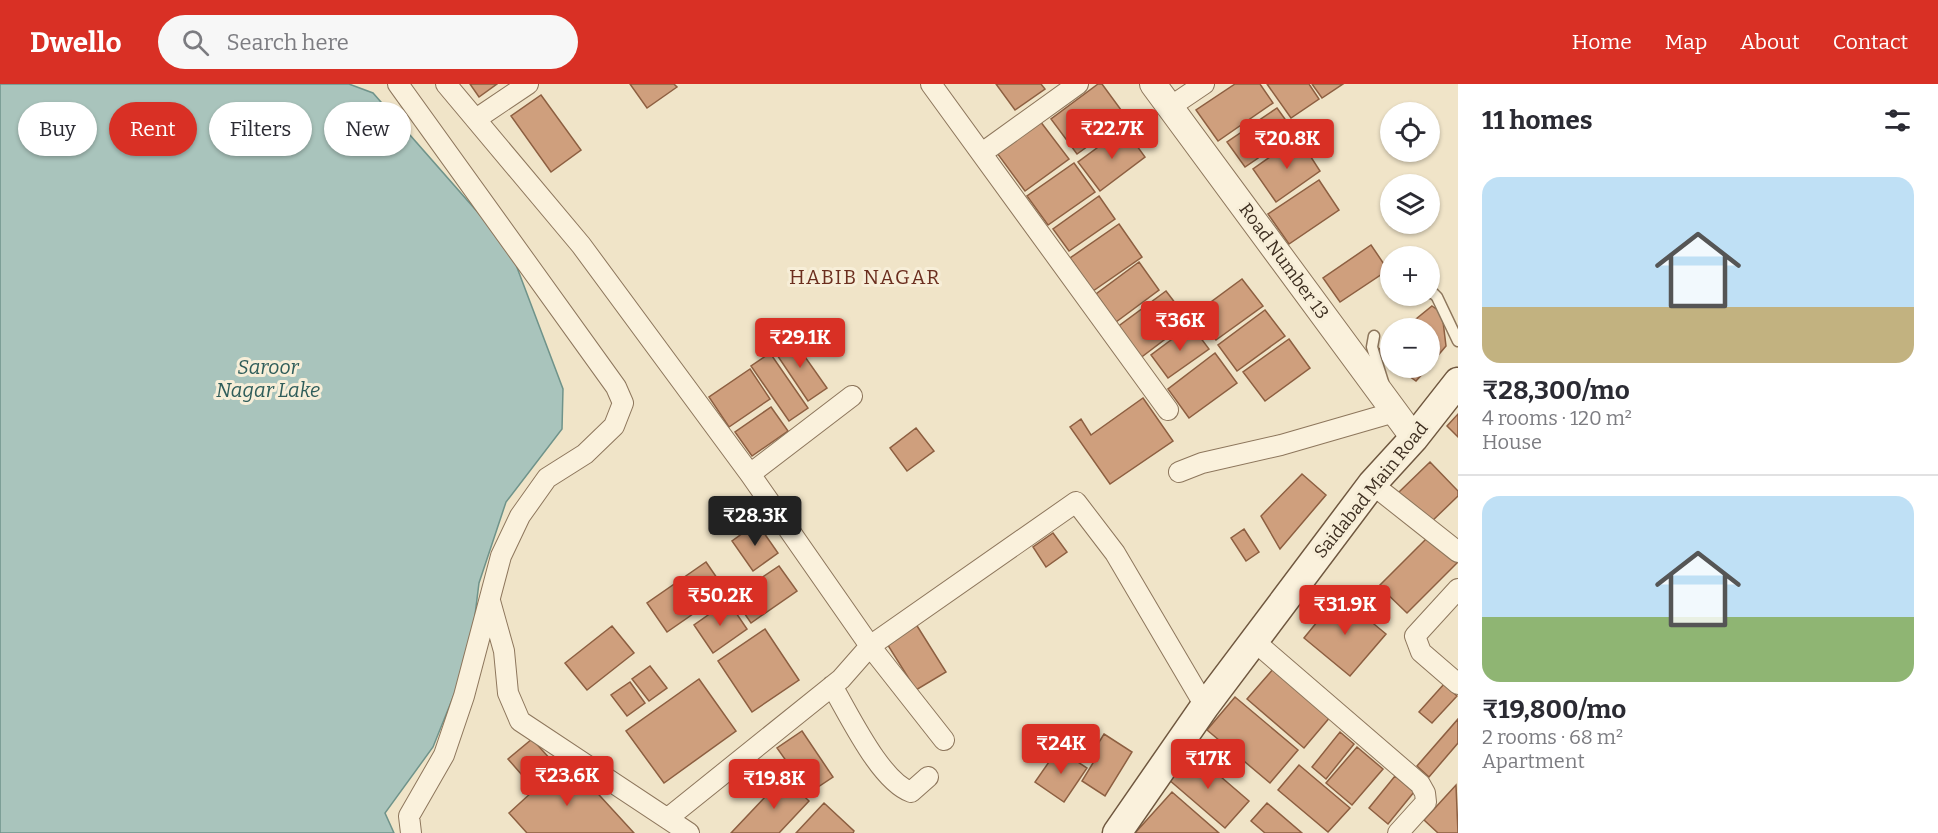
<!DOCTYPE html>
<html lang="en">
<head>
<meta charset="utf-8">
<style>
  :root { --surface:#fff; --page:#f7f7f7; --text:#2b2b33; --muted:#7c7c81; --line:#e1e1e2; --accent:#d93025 }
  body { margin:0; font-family:Bitter,serif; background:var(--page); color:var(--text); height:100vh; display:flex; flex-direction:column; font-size:22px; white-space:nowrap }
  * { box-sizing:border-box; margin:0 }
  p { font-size:20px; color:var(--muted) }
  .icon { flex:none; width:33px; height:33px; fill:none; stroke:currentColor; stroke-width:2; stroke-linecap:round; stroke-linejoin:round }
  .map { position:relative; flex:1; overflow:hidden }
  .drawer { display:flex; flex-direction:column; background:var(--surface); width:480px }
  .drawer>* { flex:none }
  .banner { position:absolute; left:18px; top:18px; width:570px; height:54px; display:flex; gap:12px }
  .tools { position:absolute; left:1380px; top:18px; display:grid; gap:12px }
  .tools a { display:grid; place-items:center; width:60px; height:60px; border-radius:50%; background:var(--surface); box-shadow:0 2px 4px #0004; font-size:30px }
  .price { position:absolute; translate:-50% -51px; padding:0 14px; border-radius:6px; background:var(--accent); color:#fff; font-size:20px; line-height:39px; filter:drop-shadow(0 2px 3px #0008) }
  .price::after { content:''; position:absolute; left:50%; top:36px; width:18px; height:14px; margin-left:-9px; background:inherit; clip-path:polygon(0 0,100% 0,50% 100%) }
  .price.active { background:#222; color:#fff }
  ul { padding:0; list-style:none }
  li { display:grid; align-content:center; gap:12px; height:318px; padding:0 24px }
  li+li { border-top:2px solid var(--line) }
  li span { display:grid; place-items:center; height:186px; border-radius:18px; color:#555 }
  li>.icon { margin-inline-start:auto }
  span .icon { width:108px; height:108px; fill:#fffc; stroke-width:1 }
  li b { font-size:26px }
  h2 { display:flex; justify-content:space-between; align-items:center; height:72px; padding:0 24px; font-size:26px }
  .chip { padding:0 21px; border-radius:27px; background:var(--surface); box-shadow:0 2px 4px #0004; font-size:21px; line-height:54px }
  .chip.active { background:var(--accent); color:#fff }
  header { display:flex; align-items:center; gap:36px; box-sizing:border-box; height:84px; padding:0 30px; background:var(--accent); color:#fff }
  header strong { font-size:28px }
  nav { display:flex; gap:33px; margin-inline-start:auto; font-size:21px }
  .search { width:420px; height:54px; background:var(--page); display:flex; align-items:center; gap:15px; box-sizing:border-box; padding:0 21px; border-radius:33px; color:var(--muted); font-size:22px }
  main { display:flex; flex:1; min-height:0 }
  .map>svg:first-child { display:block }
  .water { fill:#a9c4bc; stroke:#6f938a; stroke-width:1.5 }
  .building { fill:#cf9f7d; stroke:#8d5f41; stroke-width:1.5 }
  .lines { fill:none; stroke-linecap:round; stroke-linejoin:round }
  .service-casing { stroke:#8d765c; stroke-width:13 }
  .minor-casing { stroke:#8d765c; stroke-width:22 }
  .tertiary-casing { stroke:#8d765c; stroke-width:28 }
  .secondary-casing { stroke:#6f573f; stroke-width:31 }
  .service { stroke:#faf1dc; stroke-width:10 }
  .minor { stroke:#faf1dc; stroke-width:20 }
  .tertiary { stroke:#faf1dc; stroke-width:26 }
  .secondary { stroke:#faf1dc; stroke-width:28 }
  .labels { text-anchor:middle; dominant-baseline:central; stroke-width:6; stroke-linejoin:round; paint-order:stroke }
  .street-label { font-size:18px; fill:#3d2e20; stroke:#f7eed8 }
  .neighbourhood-label { font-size:20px; letter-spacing:1.5px; fill:#6b2e1e; stroke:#f7eed8 }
  .water-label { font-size:20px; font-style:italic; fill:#2f5d5a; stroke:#f7eed8 }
</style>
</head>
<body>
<header>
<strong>Dwello</strong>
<div class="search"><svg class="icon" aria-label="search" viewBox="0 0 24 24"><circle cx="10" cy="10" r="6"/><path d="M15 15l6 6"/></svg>Search here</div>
<nav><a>Home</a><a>Map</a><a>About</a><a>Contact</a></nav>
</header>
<main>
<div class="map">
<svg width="1458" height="749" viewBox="0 0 1458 749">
  <rect width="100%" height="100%" fill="#f0e4c8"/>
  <path class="water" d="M0,0H349L373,9L510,165L563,305L562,345L506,418L479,499L470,571L433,663L385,729L394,749H0Z"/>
  <path class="building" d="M470,0H497L479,13Z
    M630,0H674L677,3L647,24Z
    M996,0H1041L1045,5L1015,26Z
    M1098,0H1102L1127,34L1077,70L1051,35Z
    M1235,0H1260L1273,19L1218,57L1196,26Z
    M1267,0H1309L1319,15L1291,34Z
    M1312,0H1343L1322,14Z
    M541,11L581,66L551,88L511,32Z
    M1277,24L1295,49L1245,83L1227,58Z
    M1040,37L1069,75L1025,107L997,69Z
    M1124,44L1145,73L1100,107L1078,78Z
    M1298,53L1320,87L1276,118L1253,85Z
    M1074,79L1095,108L1048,141L1027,112Z
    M1319,96L1339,126L1289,160L1268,130Z
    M1099,112L1115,135L1069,167L1053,145Z
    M1119,140L1142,173L1093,207L1070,174Z
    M1371,161L1388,186L1340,218L1323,194Z
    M1139,178L1159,206L1116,238L1096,210Z
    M1242,195L1263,222L1216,256L1196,229Z
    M1166,207L1189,237L1139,275L1116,244Z
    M1432,222L1442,229L1446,262L1430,281V244H1405Z
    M1265,226L1285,252L1237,287L1218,261Z
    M1191,241L1209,265L1168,294L1151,271Z
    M791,253L827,304L808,317L773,265Z
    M1289,255L1310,284L1265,317L1243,288Z
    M1390,256V278L1377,267Z
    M770,269L808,324L789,337L751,282Z
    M1215,269L1237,299L1189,334L1168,305Z
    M1398,284H1428L1416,297Z
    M750,285L770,315L729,343L709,313Z
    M1143,314L1173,357L1110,400L1070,343L1081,335L1091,351Z
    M771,323L788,347L752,372L735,348Z
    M1458,330V353L1447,342Z
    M916,344L934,367L907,387L890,364Z
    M1430,378L1458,407V412L1428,441L1398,409Z
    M1302,390L1326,411L1280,465L1261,432Z
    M757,439L778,469L753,487L732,457Z
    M1244,445L1259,468L1246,477L1231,454Z
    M1053,449L1067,468L1046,483L1033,463Z
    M1432,449L1458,478L1407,529L1379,502Z
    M706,478L726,507L667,548L647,519Z
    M779,482L797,507L751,539L733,513Z
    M1339,511L1386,550L1350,592L1304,554Z
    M728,517L747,545L713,569L694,541Z
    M914,537L946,588L916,606L884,555Z
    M612,542L634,569L587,606L565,579Z
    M765,545L799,596L752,628L718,577Z
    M650,582L667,604L649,617L632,595Z
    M1274,584L1331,632L1304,664L1247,615Z
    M699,595L736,647L664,699L626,647Z
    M630,598L645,619L627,632L611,611Z
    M1444,600L1457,612L1432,639L1419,628Z
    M1235,613L1298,666L1270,699L1207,646Z
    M1458,635V659L1429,693L1417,682Z
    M802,647L833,693L809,709L777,664Z
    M1340,648L1354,660L1326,695L1312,683Z
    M1104,650L1132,668L1105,712L1082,697L1096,674L1091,671Z
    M532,655L552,677L528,698L508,675Z
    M1357,663L1383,685L1352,721L1326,699Z
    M1058,665L1087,684L1064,718L1035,698Z
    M1192,668L1249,717L1225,744L1168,695Z
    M567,676L634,749H527L509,729Z
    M1299,681L1350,724L1328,748L1278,706Z
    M1395,692L1414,708L1388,740L1369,724Z
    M784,693L809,717L779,749H731Z
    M1456,701L1458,749H1438L1424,736Z
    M1172,708L1219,749H1135Z
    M824,719L854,747L853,749H796Z
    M1267,719L1302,749H1265L1251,737Z"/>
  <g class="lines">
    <g class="service-casing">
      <path id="service" d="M1430,209H1433L1437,213L1458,257
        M1374,252L1372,263L1383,298"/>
    </g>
    <g class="minor-casing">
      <path id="minor" d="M398,0L616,303L623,319L614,342L585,370L547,394L520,432L501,472L464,612L444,671L409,732L411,749
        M446,0L581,161L750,390L870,562L944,656
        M931,0L1168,326
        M1170,23L1204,0
        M476,35L528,0
        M982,69L1078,0
        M1179,388L1202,379L1281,361L1395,328
        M750,390L852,312
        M1372,400L1458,468
        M1458,505L1415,552L1421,568L1458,600
        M490,517L504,567L508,609L520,637L689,749
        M1254,557L1420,700L1425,709L1426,718L1398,749
        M832,602C849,630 880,697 911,708L928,693
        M668,734L841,595L870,562L1076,418L1115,469L1205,622"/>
    </g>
    <g class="tertiary-casing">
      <path id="tertiary" d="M1153,0L1414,354"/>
    </g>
    <g class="secondary-casing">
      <path id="secondary" d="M1117,749L1205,622L1372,400L1414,354L1458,298"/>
    </g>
    <use href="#service" class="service"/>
    <use href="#minor" class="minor"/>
    <use href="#tertiary" class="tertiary"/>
    <use href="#secondary" class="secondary"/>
  </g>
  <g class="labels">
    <g class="street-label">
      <text transform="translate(1284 177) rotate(54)">Road Number 13</text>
      <text transform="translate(1371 406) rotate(-51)">Saidabad Main Road</text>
    </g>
    <g class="neighbourhood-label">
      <text x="865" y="193">HABIB NAGAR</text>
    </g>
    <g class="water-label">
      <text x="268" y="283">Saroor<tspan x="268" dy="23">Nagar Lake</tspan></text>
    </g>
  </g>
</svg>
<div class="tools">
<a><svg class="icon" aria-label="locate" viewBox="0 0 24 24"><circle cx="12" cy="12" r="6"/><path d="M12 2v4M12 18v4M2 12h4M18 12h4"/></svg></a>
<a><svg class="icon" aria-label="layers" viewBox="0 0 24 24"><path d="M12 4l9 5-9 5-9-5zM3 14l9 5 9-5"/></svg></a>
<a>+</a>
<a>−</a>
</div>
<b class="price" style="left:1112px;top:76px">₹22.7K</b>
<b class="price" style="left:1287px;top:86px">₹20.8K</b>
<b class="price" style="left:1180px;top:268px">₹36K</b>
<b class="price" style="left:800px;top:285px">₹29.1K</b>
<b class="price active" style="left:755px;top:463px">₹28.3K</b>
<b class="price" style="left:720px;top:543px">₹50.2K</b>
<b class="price" style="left:1345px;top:552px">₹31.9K</b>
<b class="price" style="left:1061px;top:691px">₹24K</b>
<b class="price" style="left:1208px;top:706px">₹17K</b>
<b class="price" style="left:567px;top:723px">₹23.6K</b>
<b class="price" style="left:774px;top:726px">₹19.8K</b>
<div class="banner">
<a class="chip">Buy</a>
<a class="chip active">Rent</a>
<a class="chip">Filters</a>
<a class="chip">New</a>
</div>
</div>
<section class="drawer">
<h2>11 homes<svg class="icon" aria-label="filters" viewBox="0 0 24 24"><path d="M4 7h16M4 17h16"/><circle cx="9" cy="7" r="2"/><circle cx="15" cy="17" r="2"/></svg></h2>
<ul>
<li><span style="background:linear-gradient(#bfe0f5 70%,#c2b280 0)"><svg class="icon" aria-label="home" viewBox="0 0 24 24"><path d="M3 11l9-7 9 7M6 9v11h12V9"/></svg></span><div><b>₹28,300/mo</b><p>4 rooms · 120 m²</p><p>House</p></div></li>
<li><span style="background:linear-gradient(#bfe0f5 65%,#8fb573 0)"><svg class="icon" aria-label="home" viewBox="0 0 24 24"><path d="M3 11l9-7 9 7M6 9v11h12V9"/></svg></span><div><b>₹19,800/mo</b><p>2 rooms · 68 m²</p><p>Apartment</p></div></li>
</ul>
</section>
</main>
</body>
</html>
